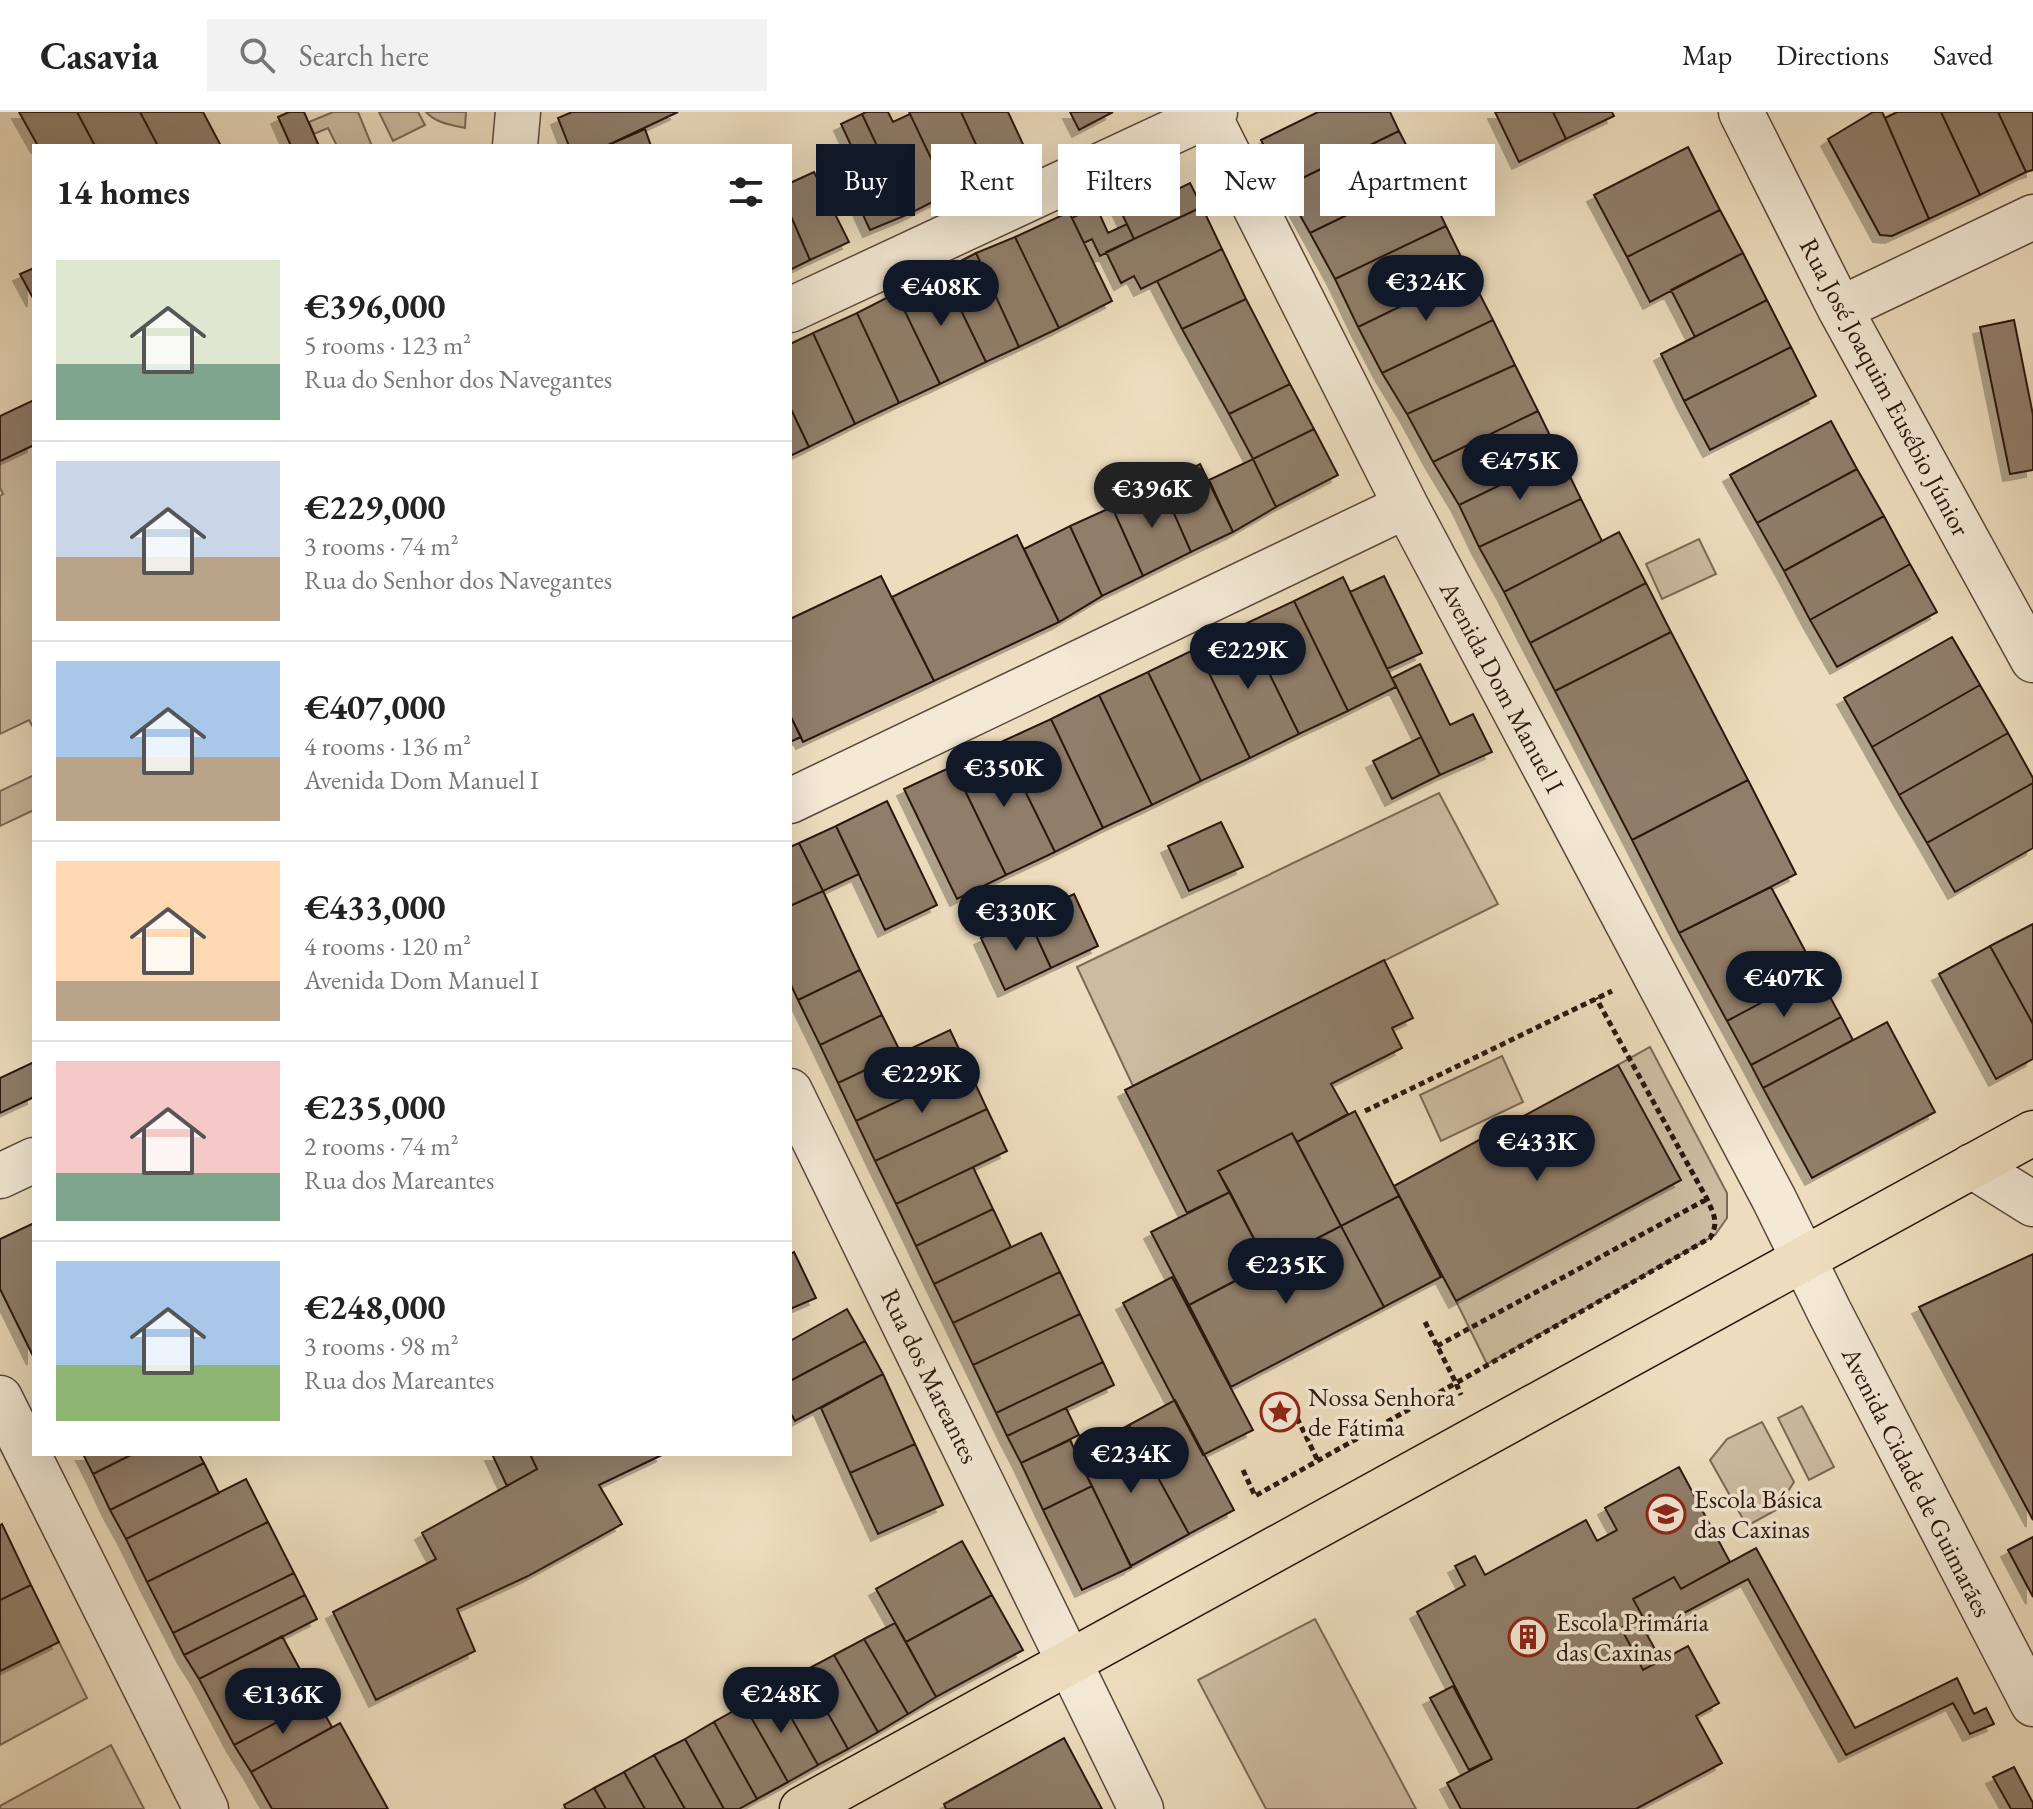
<!DOCTYPE html>
<html lang="en">
<head>
<meta charset="utf-8">
<style>
  :root { --surface:#fff; --page:#f2f2f2; --text:#222; --muted:#767676; --line:#e0e0e0; --accent:#111827 }
  body { margin:0; font-family:"EB Garamond",serif; background:var(--page); color:var(--text); height:100vh; display:flex; flex-direction:column; font-size:30px; white-space:nowrap }
  * { box-sizing:border-box; margin:0 }
  p { font-size:26px; color:var(--muted) }
  .icon { flex:none; width:44px; height:44px; fill:none; stroke:currentColor; stroke-width:2; stroke-linecap:round; stroke-linejoin:round }
  .map { position:relative; flex:1; overflow:hidden }
  .side { position:absolute; left:32px; top:32px; width:760px; height:1312px; display:flex; flex-direction:column; background:var(--surface); border-radius:0px; box-shadow:0 8px 32px #0002 }
  .side>* { flex:none }
  .hud { position:absolute; left:816px; top:32px; width:760px; height:72px; display:flex; gap:16px }
  .price { position:absolute; translate:-50% -68px; padding:0 18px; border-radius:28px; background:var(--accent); color:#fff; font-size:26px; line-height:52px; filter:drop-shadow(0 2px 4px #0008) }
  .price::after { content:''; position:absolute; left:50%; top:48px; width:24px; height:18px; margin-left:-12px; background:inherit; clip-path:polygon(0 0,100% 0,50% 100%) }
  .price.active { background:#222; color:#fff }
  ul { padding:0; list-style:none }
  li { display:flex; align-items:center; gap:24px; height:200px; padding:0 24px }
  li+li { border-top:2px solid var(--line) }
  li span { display:grid; place-items:center; flex:none; width:224px; height:160px; border-radius:0px; color:#555 }
  li>.icon { margin-inline-start:auto }
  span .icon { width:96px; height:96px; fill:#fffc; stroke-width:1 }
  li b { font-size:34px }
  h2 { display:flex; justify-content:space-between; align-items:center; height:96px; padding:0 24px; font-size:34px }
  .chip { padding:0 28px; border-radius:0px; background:var(--surface); box-shadow:0 8px 32px #0002; font-size:28px; line-height:72px }
  .chip.active { background:var(--accent); color:#fff }
  header { display:flex; align-items:center; gap:48px; box-sizing:border-box; height:112px; padding:0 40px; background:var(--surface); border-bottom:2px solid var(--line) }
  header strong { font-size:38px }
  nav { display:flex; gap:44px; margin-inline-start:auto; font-size:28px }
  .search { width:560px; height:72px; background:var(--page); display:flex; align-items:center; gap:20px; box-sizing:border-box; padding:0 28px; border-radius:0px; color:var(--muted); font-size:30px }
  .map>svg:first-child { display:block }
  .green { fill:#ccbba0; stroke:#7c6958; stroke-width:2 }
  .building { fill:#907e6a; stroke:#2c1710; stroke-width:2; filter:url(#shadow) }
  .lines { fill:none; stroke-linecap:round; stroke-linejoin:round }
  .minor-casing { stroke:#5c483c; stroke-width:47 }
  .major-casing { stroke:#2c1710; stroke-width:47 }
  .path { stroke:#2c1710; stroke-width:5; stroke-dasharray:6 4; stroke-linecap:butt }
  .minor { stroke:#f3e9d5; stroke-width:44 }
  .major { stroke:#edddbe; stroke-width:44 }
  .labels { text-anchor:middle; dominant-baseline:central; stroke-width:7; stroke-linejoin:round; paint-order:stroke }
  .street-label { font-size:26px; fill:#2c1710; stroke:#f3e9d5 }
  .poi-label { font-size:26px; fill:#2c1710; stroke:#f3e9d5; text-anchor:start }
</style>
</head>
<body>
<header>
<strong>Casavia</strong>
<div class="search"><svg class="icon" aria-label="search" viewBox="0 0 24 24"><circle cx="10" cy="10" r="6"/><path d="M15 15l6 6"/></svg>Search here</div>
<nav><a>Map</a><a>Directions</a><a>Saved</a></nav>
</header>
<div class="map">
<svg width="2033" height="1697" viewBox="0 0 2033 1697">
  <defs>
    <filter id="shadow"><feDropShadow dx="-7" dy="7" stdDeviation="0" flood-color="#0004"/></filter>
  </defs>
  <rect width="100%" height="100%" fill="#edddbe"/>
  <filter id="stains"><feTurbulence type="fractalNoise" baseFrequency=".0025" numOctaves="4"/><feColorMatrix values="0 0 0 0 .2 0 0 0 0 .09 0 0 0 0 .02 0 0 0 .5 -.17"/></filter>
  <radialGradient id="worn" r=".72"><stop offset=".6" stop-color="#630" stop-opacity="0"/><stop offset="1" stop-color="#630" stop-opacity=".3"/></radialGradient>
  <path class="green" d="M333,0H358L372,34H337L328,16L314,22L309,10Z
    M379,0H418L425,13L393,29Z
    M426,0H466L465,16C451,13 436,11 426,0Z
    M34,333V617L29,608L0,622V384L3,382L0,376V349Z
    M1699,427L1716,462L1662,487L1646,452Z
    M34,663V698L0,714V679Z
    M1439,681L1498,792L1133,974L1077,855Z
    M1650,935L1727,1081V1106L1715,1123L1487,1252L1456,1189L1680,1068L1618,953Z
    M1502,944L1523,990L1441,1029L1420,983Z
    M1802,1294L1834,1355L1809,1368L1778,1306Z
    M1762,1310L1794,1370L1776,1398L1747,1414L1710,1348L1727,1327Z
    M1315,1507L1416,1697H1266L1198,1568Z
    M59,1530L87,1586L0,1633V1559Z
    M111,1633L144,1697H0V1694Z"/>
  <path class="building" d="M19,0H77L95,34H38Z
    M77,0H140L158,34H95Z
    M140,0H203L221,34H158Z
    M289,0H304L319,34H291L278,5Z
    M572,0H678L606,34H569L558,6Z
    M866,0H888L893,10L910,2L948,82L909,102L862,2Z
    M909,0H961L990,63L948,82Z
    M961,0H1008L1028,43L990,63Z
    M1070,0H1113L1079,18Z
    M1318,0H1390L1399,19L1284,75L1261,28Z
    M1495,0H1553L1566,27L1519,50Z
    M1553,0H1612L1614,4L1566,27Z
    M1873,0H1882L1885,6L1929,107L1892,124L1880,123L1828,27Z
    M1897,0H1941L1980,83L1929,107L1885,6Z
    M1941,0H1998L2026,60L1980,83Z
    M1998,0H2033V58L2026,60Z
    M862,2L909,102L870,118L839,51L856,44L841,12Z
    M645,17L651,34H606Z
    M1399,19L1423,66L1310,121L1284,75Z
    M1688,35L1720,98L1627,145L1594,83Z
    M814,60L849,130L810,148L790,102V71Z
    M1153,61L1164,84L1190,71L1202,95L1134,127L1112,81Z
    M1423,66L1446,114L1335,167L1310,121Z
    M1096,94L1108,121L1127,112L1134,127L1100,144L1092,127L1084,131L1072,106Z
    M1202,95L1222,137L1141,177L1134,164L1121,171L1106,140Z
    M1720,98L1743,141L1650,190L1627,145Z
    M1069,100L1112,189L1059,216L1015,125Z
    M790,102L810,148L790,158Z
    M1446,114L1469,161L1358,215L1335,167Z
    M1015,125L1059,216L1019,235L976,141Z
    M1222,137L1246,187L1182,217L1157,169Z
    M976,141L1019,235L986,250L942,159Z
    M1743,141L1767,188L1695,225L1671,178Z
    M34,156V188L20,162Z
    M942,159L986,250L940,272L896,181Z
    M1469,161L1493,208L1382,261L1358,215Z
    M896,181L940,272L899,291L857,201Z
    M1246,187L1290,272L1229,302L1182,217Z
    M1767,188L1791,235L1684,289L1661,242Z
    M857,201L899,291L855,312L813,221Z
    M1493,208L1515,253L1407,302L1382,261Z
    M2014,208L2033,303V358L2010,362L1980,215Z
    M813,221L855,312L809,335L790,295V232Z
    M1791,235L1816,284L1710,338L1684,289Z
    M1515,253L1538,299L1433,350L1407,302Z
    M1290,272L1314,317L1253,347L1229,302Z
    M34,288V333L0,349V304Z
    M790,295L809,335L790,344Z
    M1538,299L1560,344L1459,393L1433,350Z
    M1831,309L1857,357L1757,411L1730,363Z
    M1314,317L1338,363L1276,395L1253,347Z
    M1560,344L1581,387L1479,435L1459,393Z
    M1253,347L1276,395L1233,420L1209,368Z
    M1200,352L1233,420L1191,440L1161,372Z
    M1857,357L1884,404L1784,459L1757,411Z
    M1161,372L1191,440L1143,464L1112,395Z
    M1581,387L1602,429L1504,480L1479,435Z
    M1112,395L1143,464L1102,484L1070,414Z
    M1884,404L1910,452L1810,508L1784,459Z
    M1070,414L1102,484L1059,510L1024,437Z
    M1619,420L1646,471L1530,531L1504,480Z
    M1017,423L1059,510L934,569L892,485Z
    M1910,452L1937,500L1837,555L1810,508Z
    M881,464L934,569L803,630L790,603V507Z
    M1384,464L1422,541L1387,557L1350,480Z
    M1343,465L1396,575L1348,599L1294,489Z
    M1646,471L1671,520L1555,579L1530,531Z
    M1294,489L1348,599L1299,622L1245,512Z
    M1245,512L1299,622L1250,646L1197,536Z
    M1671,520L1748,668L1632,728L1555,579Z
    M1952,525L1980,573L1872,635L1844,586Z
    M1197,536L1250,646L1201,669L1148,560Z
    M1420,552L1450,613L1473,602L1492,640L1440,663L1392,566Z
    M1148,560L1201,669L1152,693L1099,583Z
    M1980,573L2008,621L1899,683L1872,635Z
    M1099,583L1152,693L1103,716L1051,607Z
    M790,603L801,625L790,630Z
    M1051,607L1103,716L1055,740L1001,630Z
    M2008,621L2033,666V671L1927,731L1899,683Z
    M1421,625L1440,663L1392,687L1373,649Z
    M1001,630L1055,740L1006,763L953,654Z
    M953,654L1006,763L957,787L904,677Z
    M1748,668L1796,762L1679,821L1632,728Z
    M2033,671V736L1955,780L1927,731Z
    M887,689L937,793L885,818L836,714Z
    M1221,710L1243,755L1189,779L1168,734Z
    M836,714L859,762L823,779L799,731Z
    M799,731L823,779L790,794V735Z
    M1771,775L1817,861L1727,909L1679,821Z
    M823,779L860,858L798,888L790,871V794Z
    M1074,782L1098,834L1051,856L1027,804Z
    M1027,804L1051,856L1005,878L981,826Z
    M2033,812V912L1990,834Z
    M1990,834L2033,912V947L1996,967L1939,862Z
    M1384,848L1413,906L1392,916L1402,936L1331,972L1348,1002L1297,1030L1292,1021L1218,1059L1230,1080L1187,1101L1125,978Z
    M860,858L882,903L820,933L798,888Z
    M1817,861L1841,905L1751,953L1727,909Z
    M882,903L901,941L838,971L820,933Z
    M1841,905L1853,928L1763,976L1751,953Z
    M1887,910L1935,1000L1812,1066L1763,976Z
    M950,918L968,956L856,1009L838,971Z
    M34,950V985L0,1001V966Z
    M1618,953L1681,1068L1456,1189L1394,1074Z
    M968,956L987,997L875,1049L856,1009Z
    M987,997L1007,1039L896,1092L875,1049Z
    M1355,999L1399,1084L1341,1114L1297,1030Z
    M1292,1021L1341,1114L1267,1152L1218,1059Z
    M973,1055L993,1097L916,1134L896,1092Z
    M1230,1080L1267,1152L1189,1193L1151,1120Z
    M1399,1084L1441,1165L1384,1195L1341,1114Z
    M993,1097L1011,1135L934,1172L916,1134Z
    M34,1111V1246L0,1177V1127Z
    M1341,1114L1384,1195L1231,1275L1189,1193Z
    M1041,1121L1060,1160L953,1211L934,1172Z
    M794,1140L816,1186L790,1197V1142Z
    M2033,1142V1408L1919,1195Z
    M1060,1160L1080,1202L973,1253L953,1211Z
    M1172,1165L1253,1318L1203,1343L1123,1191Z
    M847,1197L865,1229L790,1269V1229Z
    M1080,1202L1103,1250L996,1301L973,1253Z
    M865,1229L883,1262L795,1309L790,1300V1269Z
    M1103,1250L1114,1273L1007,1324L996,1301Z
    M883,1262L915,1332L850,1361L821,1296Z
    M1175,1288L1234,1398L1189,1422L1129,1313Z
    M1066,1296L1079,1323L1021,1351L1007,1324Z
    M1129,1313L1189,1422L1131,1454L1075,1340Z
    M1070,1328L1092,1374L1043,1398L1021,1351Z
    M915,1332L943,1393L878,1422L850,1361Z
    M83,1342H133L93,1362Z
    M133,1342H199L204,1351L110,1398L93,1362Z
    M492,1342H530L537,1357L507,1374Z
    M530,1342H664L599,1373L622,1412L528,1464L457,1497L475,1539L376,1588L333,1500L436,1447L422,1421L537,1357Z
    M204,1351L219,1381L126,1427L110,1398Z
    M1679,1355L1730,1450L1681,1477L1674,1465L1633,1487L1643,1505L1621,1516L1643,1558L1688,1534L1719,1591L1696,1604L1722,1651L1636,1697H1461L1447,1671L1492,1647L1417,1500L1465,1473L1455,1454L1475,1444L1485,1463L1586,1408L1597,1429L1617,1418L1605,1396Z
    M246,1367L268,1410L147,1470L126,1427Z
    M1092,1374L1131,1455L1082,1478L1043,1398Z
    M268,1410L294,1461L173,1521L147,1470Z
    M2,1412L31,1473L0,1488V1413Z
    M2033,1425V1485L2008,1438Z
    M962,1429L992,1483L906,1530L876,1477Z
    M1756,1436L1855,1616L1957,1566L1974,1602L1986,1596L1994,1612L1970,1622L1953,1591L1846,1643L1748,1467L1646,1521L1661,1548L1643,1558L1621,1516L1643,1505L1633,1487L1674,1465L1681,1477Z
    M294,1461L305,1483L184,1543L173,1521Z
    M31,1473L59,1530L0,1559V1488Z
    M305,1483L317,1507L199,1567L184,1543Z
    M992,1483L1023,1538L936,1585L906,1530Z
    M895,1511L936,1585L908,1602L864,1527Z
    M282,1524L317,1589L234,1633L199,1567Z
    M864,1527L908,1602L878,1620L834,1543Z
    M834,1543L878,1620L848,1637L804,1559Z
    M804,1559L848,1637L818,1653L775,1577Z
    M1453,1574L1492,1647L1469,1658L1430,1586Z
    M775,1577L818,1653L788,1670L744,1593Z
    M317,1589L332,1615L251,1660L234,1633Z
    M744,1593L788,1670L757,1687L714,1610Z
    M714,1610L757,1687L739,1697H724L685,1627Z
    M340,1611L388,1697H272L251,1660Z
    M1064,1626L1102,1697H946L944,1692Z
    M685,1627L724,1697H685L654,1643Z
    M654,1643L685,1697H645L624,1660Z
    M2014,1655L2033,1691V1697H2011L1993,1665Z
    M624,1660L645,1697H606L594,1676Z
    M594,1676L606,1697H566L564,1693Z"/>
  <g class="lines">
    <g class="minor-casing">
      <path id="minor" d="M1207,0L1406,394L1774,1087L1830,1201L2033,1592
        M1741,0L1840,197L2033,548
        M515,34L518,0
        M1840,197L2033,105
        M790,198L1215,0
        M790,689L1406,394
        M790,979L1141,1697
        M1972,1054L2033,1092
        M0,1064L34,1048
        M0,1286L206,1697"/>
    </g>
    <g class="major-casing">
      <path id="major" d="M802,1697L2033,1021"/>
    </g>
    <path class="path" d="M1365,999L1612,879
      M1425,1210L1456,1271L1710,1126C1719,1111 1714,1102 1707,1087L1596,886
      M1437,1234L1707,1087
      M1297,1306L1318,1349
      M1243,1358L1255,1384L1456,1271L1461,1283"/>
    <use href="#minor" class="minor"/>
    <use href="#major" class="major"/>
  </g>
  <defs>
    <g id="sight-ring" transform="scale(2)"><circle r="9.5" fill="#f3e9d5" stroke="#8f2418" stroke-width="1.5"/><path d="M0-6L1.8-2.2L6-1.7L2.9 1.2L3.7 5.4L0 3.3L-3.7 5.4L-2.9 1.2L-6-1.7L-1.8-2.2Z" fill="#8f2418"/></g>
    <g id="school-ring" transform="scale(2)"><circle r="9.5" fill="#f3e9d5" stroke="#8f2418" stroke-width="1.5"/><path d="M0-5L7-2L0 1L-7-2ZM-4 1L0 2.5L4 1V4Q0 6-4 4Z" fill="#8f2418"/></g>
    <g id="building-ring" transform="scale(2)"><circle r="9.5" fill="#f3e9d5" stroke="#8f2418" stroke-width="1.5"/><path d="M-4-6H4V6H1V3H-1V6H-4ZM-2.5-4.3h1.7v1.8h-1.7ZM.8-4.3h1.7v1.8H.8ZM-2.5-1h1.7V.8h-1.7ZM.8-1h1.7V.8H.8Z" fill="#8f2418"/></g>
  </defs>
  <g fill-rule="evenodd">
    <use href="#sight-ring" x="1280" y="1300"/>
    <use href="#school-ring" x="1666" y="1402"/>
    <use href="#building-ring" x="1528" y="1525"/>
  </g>
  <g class="labels">
    <g class="street-label">
      <text transform="translate(1885 275) rotate(62)">Rua José Joaquim Eusébio Júnior</text>
      <text transform="translate(1502 575) rotate(62)">Avenida Dom Manuel I</text>
      <text transform="translate(930 1264) rotate(64)">Rua dos Mareantes</text>
      <text transform="translate(1917 1370) rotate(63)">Avenida Cidade de Guimarães</text>
    </g>
    <g class="poi-label">
      <text x="1308" y="1285">Nossa Senhora<tspan x="1308" dy="30">de Fátima</tspan></text>
      <text x="1694" y="1387">Escola Básica<tspan x="1694" dy="30">das Caxinas</tspan></text>
      <text x="1556" y="1510">Escola Primária<tspan x="1556" dy="30">das Caxinas</tspan></text>
    </g>
  </g>
  <rect width="100%" height="100%" filter="url(#stains)"/>
  <rect width="100%" height="100%" fill="url(#worn)"/>
</svg>
<b class="price" style="left:1426px;top:211px">€324K</b>
<b class="price" style="left:941px;top:216px">€408K</b>
<b class="price" style="left:1520px;top:390px">€475K</b>
<b class="price active" style="left:1152px;top:418px">€396K</b>
<b class="price" style="left:1248px;top:579px">€229K</b>
<b class="price" style="left:1004px;top:697px">€350K</b>
<b class="price" style="left:1016px;top:841px">€330K</b>
<b class="price" style="left:1784px;top:907px">€407K</b>
<b class="price" style="left:922px;top:1003px">€229K</b>
<b class="price" style="left:1537px;top:1071px">€433K</b>
<b class="price" style="left:1286px;top:1194px">€235K</b>
<b class="price" style="left:1131px;top:1383px">€234K</b>
<b class="price" style="left:781px;top:1623px">€248K</b>
<b class="price" style="left:283px;top:1624px">€136K</b>
<div class="hud">
<a class="chip active">Buy</a>
<a class="chip">Rent</a>
<a class="chip">Filters</a>
<a class="chip">New</a>
<a class="chip">Apartment</a>
</div>
<section class="side">
<h2>14 homes<svg class="icon" aria-label="filters" viewBox="0 0 24 24"><path d="M4 7h16M4 17h16"/><circle cx="9" cy="7" r="2"/><circle cx="15" cy="17" r="2"/></svg></h2>
<ul>
<li><span style="background:linear-gradient(#dfe7d0 65%,#7fa58c 0)"><svg class="icon" aria-label="home" viewBox="0 0 24 24"><path d="M3 11l9-7 9 7M6 9v11h12V9"/></svg></span><div><b>€396,000</b><p>5 rooms · 123 m²</p><p>Rua do Senhor dos Navegantes</p></div></li>
<li><span style="background:linear-gradient(#c9d6e8 60%,#b9a48a 0)"><svg class="icon" aria-label="home" viewBox="0 0 24 24"><path d="M3 11l9-7 9 7M6 9v11h12V9"/></svg></span><div><b>€229,000</b><p>3 rooms · 74 m²</p><p>Rua do Senhor dos Navegantes</p></div></li>
<li><span style="background:linear-gradient(#a9c7e8 60%,#b9a48a 0)"><svg class="icon" aria-label="home" viewBox="0 0 24 24"><path d="M3 11l9-7 9 7M6 9v11h12V9"/></svg></span><div><b>€407,000</b><p>4 rooms · 136 m²</p><p>Avenida Dom Manuel I</p></div></li>
<li><span style="background:linear-gradient(#ffd9b3 75%,#b9a48a 0)"><svg class="icon" aria-label="home" viewBox="0 0 24 24"><path d="M3 11l9-7 9 7M6 9v11h12V9"/></svg></span><div><b>€433,000</b><p>4 rooms · 120 m²</p><p>Avenida Dom Manuel I</p></div></li>
<li><span style="background:linear-gradient(#f6c9c9 70%,#7fa58c 0)"><svg class="icon" aria-label="home" viewBox="0 0 24 24"><path d="M3 11l9-7 9 7M6 9v11h12V9"/></svg></span><div><b>€235,000</b><p>2 rooms · 74 m²</p><p>Rua dos Mareantes</p></div></li>
<li><span style="background:linear-gradient(#a9c7e8 65%,#8fb573 0)"><svg class="icon" aria-label="home" viewBox="0 0 24 24"><path d="M3 11l9-7 9 7M6 9v11h12V9"/></svg></span><div><b>€248,000</b><p>3 rooms · 98 m²</p><p>Rua dos Mareantes</p></div></li>
</ul>
</section>
</div>
</body>
</html>
